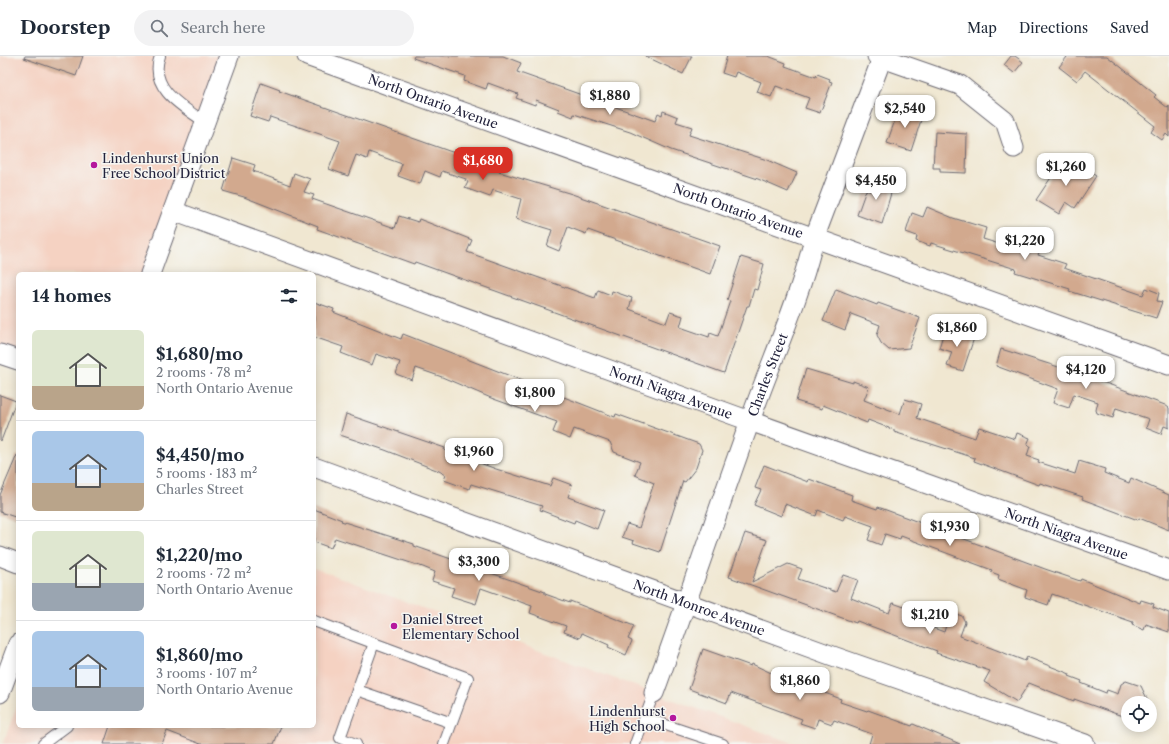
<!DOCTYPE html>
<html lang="en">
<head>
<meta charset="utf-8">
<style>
  :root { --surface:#fff; --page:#f2f2f3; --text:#1f2937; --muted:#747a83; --line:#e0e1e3; --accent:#d93025 }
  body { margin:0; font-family:"Libre Caslon Text",serif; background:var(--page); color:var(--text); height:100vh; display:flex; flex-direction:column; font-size:15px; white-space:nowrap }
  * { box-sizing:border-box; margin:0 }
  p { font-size:13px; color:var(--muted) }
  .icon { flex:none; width:22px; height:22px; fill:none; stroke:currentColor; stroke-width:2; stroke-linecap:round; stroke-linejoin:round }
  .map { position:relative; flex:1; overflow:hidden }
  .drawer { position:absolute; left:16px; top:216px; width:300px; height:456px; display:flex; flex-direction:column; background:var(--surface); border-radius:6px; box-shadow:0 2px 10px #0003 }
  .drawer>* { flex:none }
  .buttons { position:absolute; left:1121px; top:640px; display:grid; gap:8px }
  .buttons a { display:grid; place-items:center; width:36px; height:36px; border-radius:50%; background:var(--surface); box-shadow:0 2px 10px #0003; font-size:20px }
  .price { position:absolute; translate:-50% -34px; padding:0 9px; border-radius:8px; background:#fff; color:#222; font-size:13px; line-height:26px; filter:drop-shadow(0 1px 2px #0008) }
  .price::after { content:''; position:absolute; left:50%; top:24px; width:12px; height:9px; margin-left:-6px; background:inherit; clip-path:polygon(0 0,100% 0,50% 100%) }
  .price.on { background:var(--accent); color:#fff }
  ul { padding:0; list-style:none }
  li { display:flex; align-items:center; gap:12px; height:100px; padding:0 16px }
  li+li { border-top:1px solid var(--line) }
  li span { display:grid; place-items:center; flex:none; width:112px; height:80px; border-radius:6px; color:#555 }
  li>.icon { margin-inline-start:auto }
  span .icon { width:48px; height:48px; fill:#fffc; stroke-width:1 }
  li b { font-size:17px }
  h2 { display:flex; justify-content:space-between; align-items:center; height:48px; padding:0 16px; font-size:17px }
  header { display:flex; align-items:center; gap:24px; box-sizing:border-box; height:56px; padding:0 20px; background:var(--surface); border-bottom:1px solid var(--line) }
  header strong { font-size:19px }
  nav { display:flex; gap:22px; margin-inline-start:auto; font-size:14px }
  .search { width:280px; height:36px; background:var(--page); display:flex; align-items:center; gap:10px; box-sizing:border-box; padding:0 14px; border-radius:22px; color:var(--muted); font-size:15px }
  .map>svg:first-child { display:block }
  .built { fill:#f5d2c2 }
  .building { fill:#d2a98e }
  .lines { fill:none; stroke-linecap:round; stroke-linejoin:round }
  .service-casing { stroke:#6a6770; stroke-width:12 }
  .minor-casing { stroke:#6a6770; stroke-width:21 }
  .service { stroke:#fff; stroke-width:10 }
  .minor { stroke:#fff; stroke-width:19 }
  .poi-dot { fill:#b5179e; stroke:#f6f6f2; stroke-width:1.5 }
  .labels { text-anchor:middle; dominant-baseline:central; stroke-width:3; stroke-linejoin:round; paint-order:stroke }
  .street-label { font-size:13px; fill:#22223b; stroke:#f6f6f2 }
  .poi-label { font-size:13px; fill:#22223b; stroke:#f6f6f2; text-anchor:start }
</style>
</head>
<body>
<header>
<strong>Doorstep</strong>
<div class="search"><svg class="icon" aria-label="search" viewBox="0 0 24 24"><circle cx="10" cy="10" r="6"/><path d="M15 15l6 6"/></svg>Search here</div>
<nav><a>Map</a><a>Directions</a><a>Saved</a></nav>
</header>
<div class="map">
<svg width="1169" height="688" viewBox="0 0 1169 688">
  <rect width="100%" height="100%" fill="#f6f6f2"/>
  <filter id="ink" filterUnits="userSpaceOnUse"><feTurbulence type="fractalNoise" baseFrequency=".025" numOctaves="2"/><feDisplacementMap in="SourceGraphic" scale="8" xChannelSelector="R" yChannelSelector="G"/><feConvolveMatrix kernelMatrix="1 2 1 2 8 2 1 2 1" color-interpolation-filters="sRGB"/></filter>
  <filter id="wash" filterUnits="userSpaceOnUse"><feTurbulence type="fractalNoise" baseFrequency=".012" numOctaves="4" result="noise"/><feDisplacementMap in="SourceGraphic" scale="16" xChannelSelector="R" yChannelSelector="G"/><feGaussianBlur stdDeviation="0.9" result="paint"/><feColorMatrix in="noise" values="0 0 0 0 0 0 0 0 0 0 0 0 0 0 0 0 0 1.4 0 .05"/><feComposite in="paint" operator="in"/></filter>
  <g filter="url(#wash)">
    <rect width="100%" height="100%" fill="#f0e7d1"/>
    <path class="built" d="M0,0H227L149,218H18V304L0,298Z
      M314,512L654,637L796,688H3L18,647V670H314Z"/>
    <g id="blocks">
      <path class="building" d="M25,0H83L76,20L24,2Z
        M414,0H503L521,7L517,16L655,65L658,57L662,59L663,55L678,61L676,66L692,71L689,79L767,104L797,117L788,136L758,123L671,94L630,76L574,58L573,61L558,55L559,53L536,44L535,49L516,42L518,38L488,27L486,33L464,25L465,20L413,2Z
        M645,0H692L683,18Z
        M727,0H768L786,7L785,10L816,21L817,18L830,23L829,25L832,26L820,57L805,52L809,42L776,30L771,41L757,36L761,26L736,16L734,21L722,17Z
        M1011,0H1015L1023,6L1014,17L1004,9Z
        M1066,0H1107L1156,39L1154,41L1168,52L1169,50V81L1166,78L1162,84L1151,76L1155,70L1085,15L1077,25L1059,11L1067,1Z
        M261,27L280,34L279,35L500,113L499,116L572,138L720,190L710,218L588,174L586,178L568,171L559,195L547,190L552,174L516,163L521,143L493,134L490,141L465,132L468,126L465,125L466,123L442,115L440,121L425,115L420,128L398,120L402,108L369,96L367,103L356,99L348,120L329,113L340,85L270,61L268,66L250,60Z
        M900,50L923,58L911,95L887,87Z
        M935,76L967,78L966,117L940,116V112H933Z
        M233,102L255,109L253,115L290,129L294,117L310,123L304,136L314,139L312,143L395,172L399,160L418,166L419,163L472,184L467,196L595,242L598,234L611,239L612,235L632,242L629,253L666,267L670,256L683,260L680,271L709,281L710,277L718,280L730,245L727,244L741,201L764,208L757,234L754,233L749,250H747L724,317L415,206L414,208L317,173L318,170L244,141L223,135Z
        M1069,102L1096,120L1075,152L1066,146L1059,158L1036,144L1058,111L1062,114Z
        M875,120L894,127L882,168L857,159L866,134L870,135Z
        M927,151L953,162L986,172L983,183L1022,195L1024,187L1041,192L1038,199L1066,208L1064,212L1143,239L1146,232L1159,237L1157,245L1162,246L1156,262L1069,235L1070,233L1015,216L1016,213L931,187L930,190L916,185L917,180L906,176L912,157L923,161Z
        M836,233L877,249L878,247L920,262L909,292L889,294L881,287L877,279L880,269L851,258L845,274L823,265Z
        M314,246L334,253L333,256L401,283L403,278L615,361L616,358L699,388L702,394L696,412L685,426L683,425L660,496L633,487L634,485L622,481L627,468L639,472L654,427L635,419L640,406L614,396L610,386L574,373L570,383L553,376L557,366L491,342L442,321L416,312L412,324L396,318L400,306L376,298L372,309L341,297L343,291L314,281Z
        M945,272L974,282L963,315L947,310L952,296L939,292Z
        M1001,293L1081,318L1165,349L1169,352V372L1164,370L1161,378L1146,372L1149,363L1116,352L1113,362L1097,357L1096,354L1098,346L1074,338L1069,352L1053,347L1058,333L996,310Z
        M806,313L853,327V325L869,331L864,344L900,358L905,343L921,348L917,362L975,382L979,371L1015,383L1017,377L1030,382L1027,389L1030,390L1027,400L1039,404L1038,406L1075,418L1079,405L1105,413L1104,417L1129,427L1131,422L1169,439V474L1139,462L1138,464L1082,443L1083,441L1040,427L1039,429L974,405L975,402L894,376V374L868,364L867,367L823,349L822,353L796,345Z
        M0,339L16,345L1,385H0Z
        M346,358L445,392L444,394L496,413L550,430L553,422L572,429L568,441L604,454L597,473L575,464L574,467L540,454L542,450L471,428L469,433L444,424L446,419L439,415L385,394L340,379Z
        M17,399H18V462L0,456V439Z
        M764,409L808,426L809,423L852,439L851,444L877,453L878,451L1045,513L1080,525L1081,523L1140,547L1141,544L1154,548L1153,551L1169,557V576L1146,568L1144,574L1132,569L1133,566L1052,538L1048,549L1025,541L1027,534L998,523L999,519L991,516L992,514L901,480L900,483L885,478L881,489L868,484L873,470L845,460L843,464L818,454L816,460L785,448L781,460L754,449L761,434L755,432Z
        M314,453L342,464L341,465L414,488V490L545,536V538L570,547V545L634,570L628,583L632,585L626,599L608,591L609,589L582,577L580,582L564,576L566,570L530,557L532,550L481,532L476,548L451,540L454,532L432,525L435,516L423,511L335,482L331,492L314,486Z
        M745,477L767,484L752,526L788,508L802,513L798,523L836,536L843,519L858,524L851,542L889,557L893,547L907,552L904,561L944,576L950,556L962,560L965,566L960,580L1025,605L1027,601L1070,618L1069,620L1082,625L1081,627L1106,637L1107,634L1118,638L1121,628L1126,625L1141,630L1149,647H1128V662L1074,643V645L1029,627L1017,646L984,626L990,615L936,597L937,595L857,565L856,567L729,521Z
        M703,593L751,610L752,608L797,629L798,627L841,643L840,646L867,655L868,654L912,670L913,668L960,688H869L872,678L834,664L832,668L818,663L815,672L800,667L802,663L731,637L727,647L689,633Z
        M110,670H281L274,688H201L167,675L162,688H104Z"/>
    </g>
  </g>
  <g filter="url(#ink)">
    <use href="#blocks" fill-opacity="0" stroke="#6a6770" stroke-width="1"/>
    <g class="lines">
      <g class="service-casing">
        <path id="service" d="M160,0C148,32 183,51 205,66
          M314,565L468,622L444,688
          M357,634L452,667
          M645,662L723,688
          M43,688L67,670
          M356,688L340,682L374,587
          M635,688L654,637"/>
      </g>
      <g class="minor-casing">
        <g id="minor">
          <path id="s1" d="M307,0L1169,309"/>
          <path d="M877,0L960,29L1005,65L1014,92"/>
          <path id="s2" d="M173,155L736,360L1169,514"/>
          <path d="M150,218L229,0"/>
          <path d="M0,298L18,304"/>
          <path id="s3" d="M314,411L830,599L1085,688"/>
          <path d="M0,500L18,507"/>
          <path d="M0,637L18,588"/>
          <path id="s4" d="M654,637C687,547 717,456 750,365C771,305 799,245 814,183L882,2"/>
        </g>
      </g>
      <use href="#service" class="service"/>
      <use href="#minor" class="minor"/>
    </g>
  </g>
  <g class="poi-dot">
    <circle cx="94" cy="109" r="4"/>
    <circle cx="394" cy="570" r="4"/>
    <circle cx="673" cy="662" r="4"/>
  </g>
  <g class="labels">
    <g class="street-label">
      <text stroke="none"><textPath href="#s1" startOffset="134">North Ontario Avenue</textPath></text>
      <text stroke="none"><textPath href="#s1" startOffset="458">North Ontario Avenue</textPath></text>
      <text stroke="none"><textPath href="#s4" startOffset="338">Charles Street</textPath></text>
      <text stroke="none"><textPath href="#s2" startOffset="530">North Niagra Avenue</textPath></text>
      <text stroke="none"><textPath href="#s2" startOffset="950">North Niagra Avenue</textPath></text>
      <text stroke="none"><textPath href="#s3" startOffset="410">North Monroe Avenue</textPath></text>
    </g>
    <g class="poi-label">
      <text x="102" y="102">Lindenhurst Union<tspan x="102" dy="15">Free School District</tspan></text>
      <text x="402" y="563">Daniel Street<tspan x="402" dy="15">Elementary School</tspan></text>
      <text x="665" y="655" text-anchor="end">Lindenhurst<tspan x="665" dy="15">High School</tspan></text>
    </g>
  </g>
</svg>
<div class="buttons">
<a><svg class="icon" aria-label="locate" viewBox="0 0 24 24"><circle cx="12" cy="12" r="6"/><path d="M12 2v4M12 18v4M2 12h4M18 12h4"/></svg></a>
</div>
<b class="price" style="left:610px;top:60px">$1,880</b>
<b class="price" style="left:905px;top:73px">$2,540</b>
<b class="price on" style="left:483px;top:125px">$1,680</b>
<b class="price" style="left:1066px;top:131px">$1,260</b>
<b class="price" style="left:876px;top:145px">$4,450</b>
<b class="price" style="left:1025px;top:205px">$1,220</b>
<b class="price" style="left:957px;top:292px">$1,860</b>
<b class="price" style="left:1086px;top:334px">$4,120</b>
<b class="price" style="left:535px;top:357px">$1,800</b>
<b class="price" style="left:474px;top:416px">$1,960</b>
<b class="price" style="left:950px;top:491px">$1,930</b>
<b class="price" style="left:479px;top:526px">$3,300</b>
<b class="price" style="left:930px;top:579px">$1,210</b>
<b class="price" style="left:800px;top:645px">$1,860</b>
<section class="drawer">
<h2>14 homes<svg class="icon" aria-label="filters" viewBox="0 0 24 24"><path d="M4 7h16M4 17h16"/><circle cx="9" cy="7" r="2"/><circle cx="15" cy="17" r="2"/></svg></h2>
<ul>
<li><span style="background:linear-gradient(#dfe7d0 70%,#b9a48a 0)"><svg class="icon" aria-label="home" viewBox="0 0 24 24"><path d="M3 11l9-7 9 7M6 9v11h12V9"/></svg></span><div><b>$1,680/mo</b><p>2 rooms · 78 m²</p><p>North Ontario Avenue</p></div></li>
<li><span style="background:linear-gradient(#a9c7e8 65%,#b9a48a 0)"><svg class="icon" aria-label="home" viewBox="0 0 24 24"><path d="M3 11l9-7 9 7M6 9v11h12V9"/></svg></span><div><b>$4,450/mo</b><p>5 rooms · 183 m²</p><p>Charles Street</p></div></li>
<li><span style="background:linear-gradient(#dfe7d0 65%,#9aa5b1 0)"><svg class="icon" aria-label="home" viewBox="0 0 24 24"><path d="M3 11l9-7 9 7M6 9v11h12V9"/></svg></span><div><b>$1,220/mo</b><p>2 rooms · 72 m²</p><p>North Ontario Avenue</p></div></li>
<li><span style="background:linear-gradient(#a9c7e8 70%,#9aa5b1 0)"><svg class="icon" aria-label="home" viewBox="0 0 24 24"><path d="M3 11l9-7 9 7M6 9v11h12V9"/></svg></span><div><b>$1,860/mo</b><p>3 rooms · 107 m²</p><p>North Ontario Avenue</p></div></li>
</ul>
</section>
</div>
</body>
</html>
